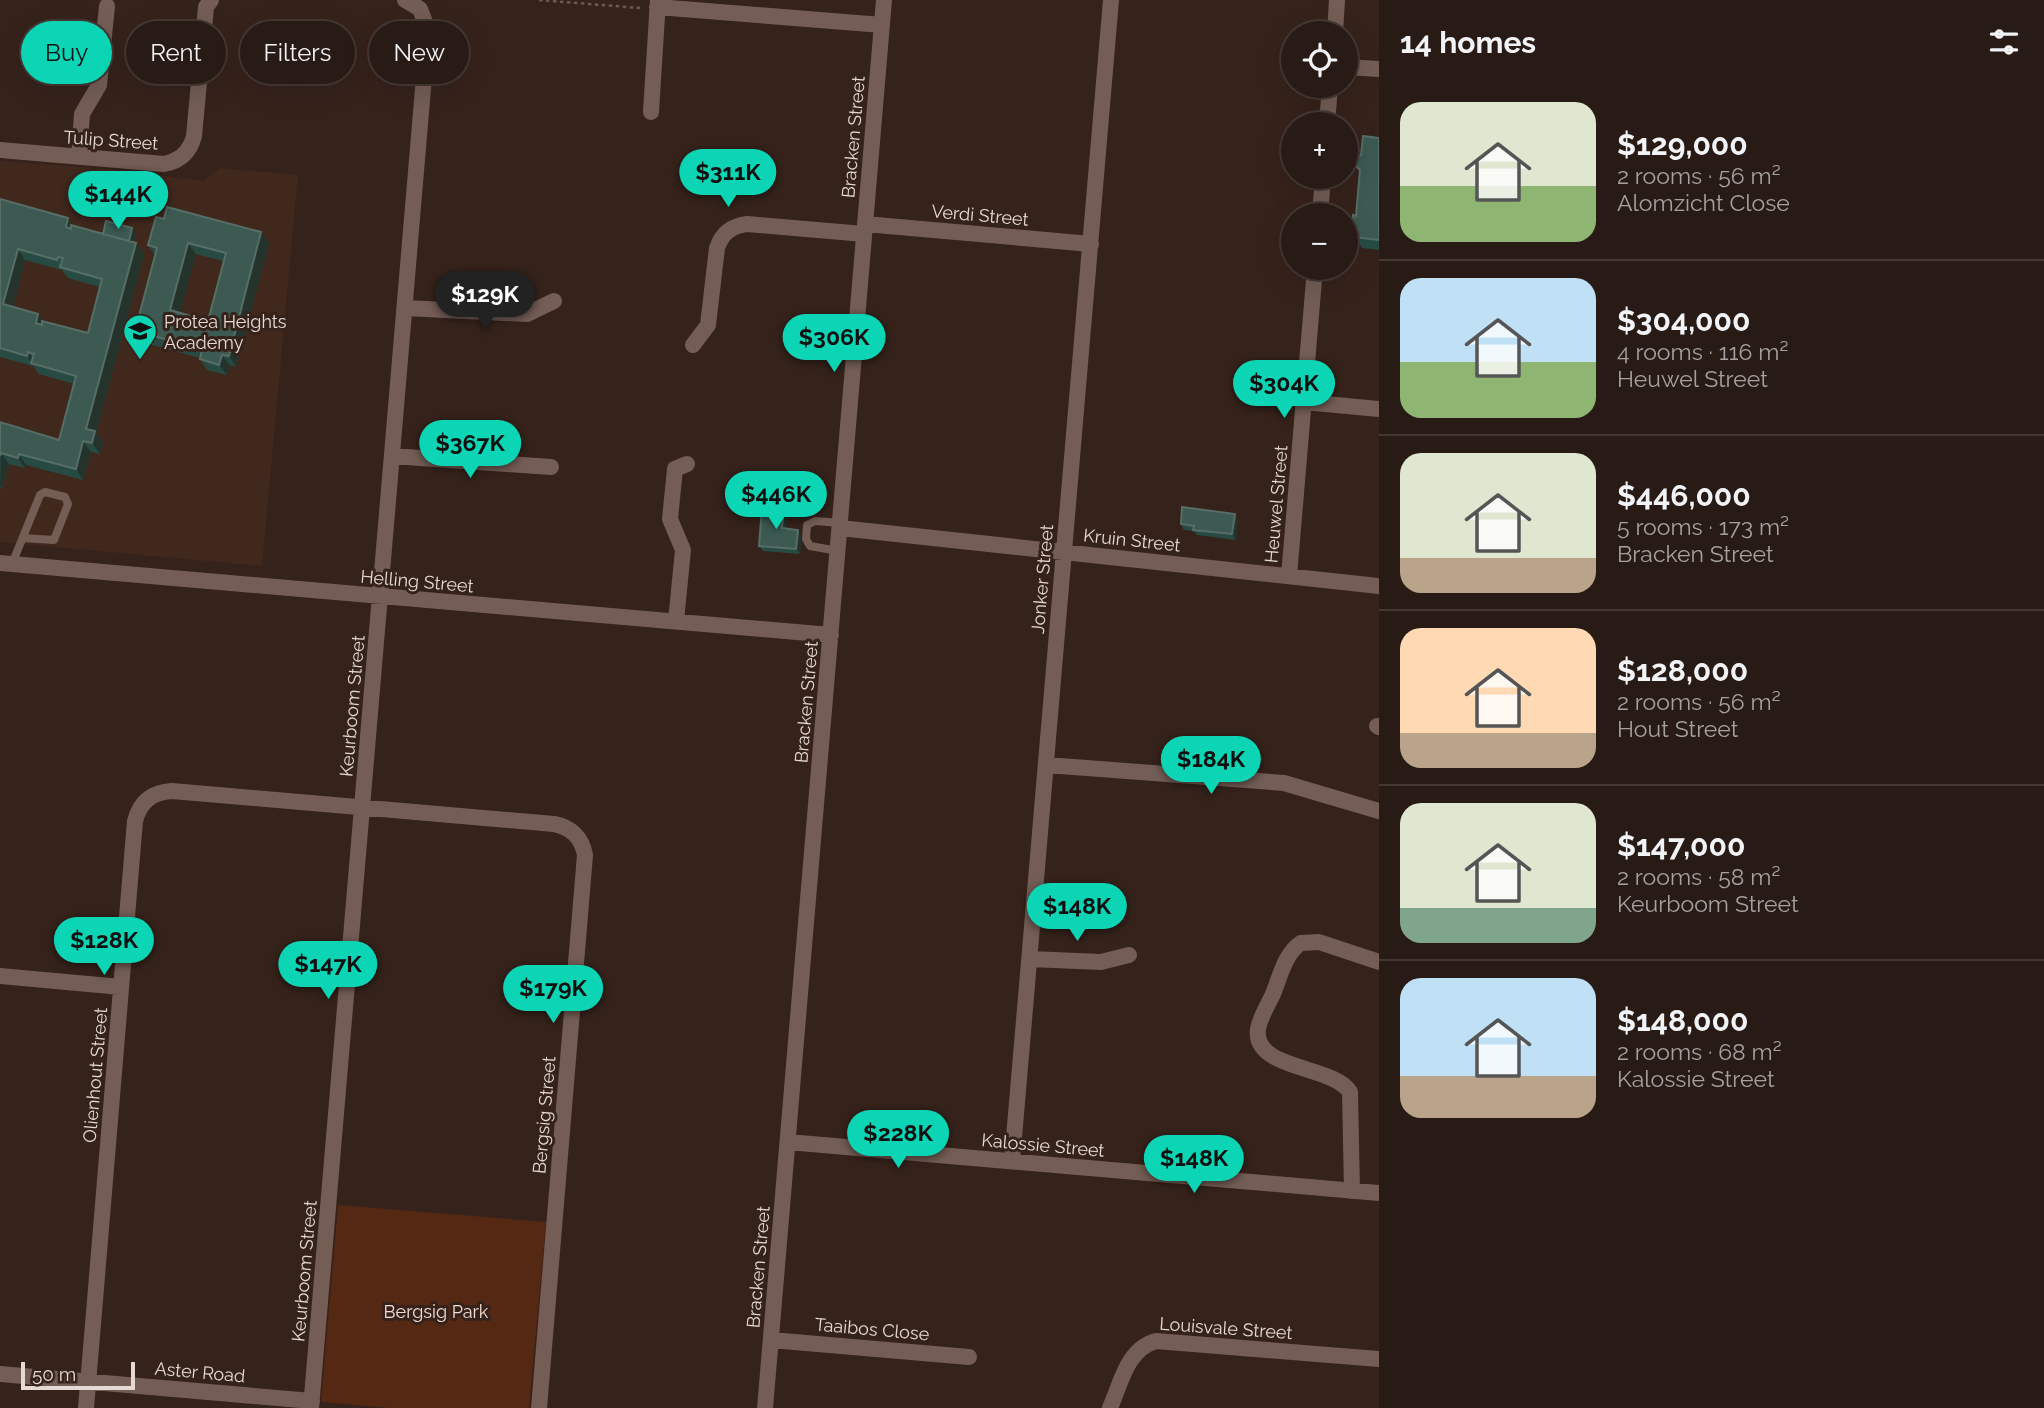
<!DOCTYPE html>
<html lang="en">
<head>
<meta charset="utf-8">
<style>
  :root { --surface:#281a14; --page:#342722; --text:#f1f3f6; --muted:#a5a1a0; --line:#443834; --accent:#0cd5b5 }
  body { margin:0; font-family:Raleway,sans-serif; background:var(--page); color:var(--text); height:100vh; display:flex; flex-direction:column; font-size:26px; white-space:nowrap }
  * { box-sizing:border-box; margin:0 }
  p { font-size:23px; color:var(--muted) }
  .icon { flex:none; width:38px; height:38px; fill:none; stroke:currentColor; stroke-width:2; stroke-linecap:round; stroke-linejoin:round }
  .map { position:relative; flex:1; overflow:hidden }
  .side { display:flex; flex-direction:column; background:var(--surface); width:665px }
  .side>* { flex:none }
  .banner { position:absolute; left:21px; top:21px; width:665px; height:63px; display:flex; gap:14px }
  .tools { position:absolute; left:1281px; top:21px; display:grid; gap:14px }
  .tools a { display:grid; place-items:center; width:77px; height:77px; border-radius:50%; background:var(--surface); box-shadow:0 7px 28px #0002,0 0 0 2px var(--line); font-size:35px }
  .scale { position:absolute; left:21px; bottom:18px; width:114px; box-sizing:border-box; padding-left:7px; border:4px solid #e5d9d3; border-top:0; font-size:19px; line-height:24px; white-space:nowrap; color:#e5d9d3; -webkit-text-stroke:5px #35221b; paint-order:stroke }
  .price { position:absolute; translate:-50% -60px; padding:0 16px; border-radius:24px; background:var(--accent); color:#111; font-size:23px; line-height:46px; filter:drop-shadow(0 2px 4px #0008) }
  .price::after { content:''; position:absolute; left:50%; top:42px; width:21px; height:16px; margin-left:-10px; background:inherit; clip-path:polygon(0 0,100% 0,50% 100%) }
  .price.current { background:#222; color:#fff }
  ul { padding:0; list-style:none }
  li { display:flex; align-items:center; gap:21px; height:175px; padding:0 21px }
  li+li { border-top:2px solid var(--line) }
  li span { display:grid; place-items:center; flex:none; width:196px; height:140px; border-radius:21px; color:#555 }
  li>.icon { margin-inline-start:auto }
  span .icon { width:84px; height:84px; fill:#fffc; stroke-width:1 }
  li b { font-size:30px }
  h2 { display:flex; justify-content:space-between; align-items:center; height:84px; padding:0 21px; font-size:30px }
  .pill { padding:0 24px; border-radius:32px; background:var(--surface); box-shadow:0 7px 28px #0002,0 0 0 2px var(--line); font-size:24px; line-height:63px }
  .pill.current { background:var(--accent); color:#111 }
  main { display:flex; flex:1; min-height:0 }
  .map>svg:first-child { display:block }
  .built { fill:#40281d }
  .green { fill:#552814 }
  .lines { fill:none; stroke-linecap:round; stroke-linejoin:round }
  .path { stroke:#6b5a53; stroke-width:2.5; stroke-dasharray:3.5 3.5; stroke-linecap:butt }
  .lane { stroke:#735d55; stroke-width:8 }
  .street { stroke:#735d55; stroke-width:16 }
  .wall { fill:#274b43; fill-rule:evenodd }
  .shaded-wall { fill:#24342c }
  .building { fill:#3c5a52; stroke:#566e66; stroke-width:2; fill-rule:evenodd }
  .labels { text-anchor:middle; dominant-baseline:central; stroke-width:6; stroke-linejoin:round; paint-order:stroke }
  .street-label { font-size:18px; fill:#e5d9d3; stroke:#35221b }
  .poi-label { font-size:18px; fill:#e5d9d3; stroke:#35221b; text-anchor:start }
  .park-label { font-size:18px; fill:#f3dbd1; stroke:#35221b }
</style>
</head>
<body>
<main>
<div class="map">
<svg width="1379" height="1408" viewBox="0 0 1379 1408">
  <rect width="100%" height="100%" fill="#35221b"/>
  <path class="built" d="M0,161L108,169L204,181L220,168L298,175L262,566L0,542Z"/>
  <path class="green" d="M338,1205L546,1222L529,1408H390L321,1402Z"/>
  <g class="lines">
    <path class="path" d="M539,0L640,8"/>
    <path class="lane" d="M838,551L810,546L806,539L807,525L815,521L840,523
      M12,564L40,495L45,492L65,497L68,504L54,540L23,538"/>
    <path class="street" d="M657,7L882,25
      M1335,33L1337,0
      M1346,67L1379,69
      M651,112L658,0
      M1327,124L1330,86
      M0,150L164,164C180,161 190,152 194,136L206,7L211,0
      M79,156L82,114L99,85L107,6
      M1320,215L1323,177
      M865,224L1091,244
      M405,308L527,314L554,301
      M693,345L708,325L717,248C722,233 731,226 747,224L864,234
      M1304,402L1379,409
      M392,456L551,467
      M840,528L1379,586
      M0,563L831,635
      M1289,576L1315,268
      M676,621L683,550L670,519L675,469L687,464
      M1377,726L1379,727
      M1047,765L1284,783L1379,811
      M1030,959L1101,962L1129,955
      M0,976L121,987
      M788,1142L1379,1193
      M1012,1161L1111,0
      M1352,1191L1350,1092C1333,1065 1252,1070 1258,1029C1260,1017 1268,1005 1273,994C1280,977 1285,953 1301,943L1319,942L1379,962
      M771,1340L969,1357
      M0,1374L312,1401
      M86,1408L135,821C140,802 152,792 172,791L554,824C571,827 582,838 585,855L539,1408
      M311,1408L428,30L420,9L405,0
      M765,1408L884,0
      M1110,1408C1121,1383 1127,1349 1156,1341L1379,1359"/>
  </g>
  <path class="wall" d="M1379,138V250L1362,248L1354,237L1360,172L1356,166Z
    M0,199L74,226L103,234L132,228L136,233L134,242L136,243L144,254L96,433L103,442L100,454L91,452L83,480L26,465L25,468L9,464L2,489L0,488V422L59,440L74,384L39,374L33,366L0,357ZM25,260L62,270L68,278L100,287L88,333L44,322L38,314L13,307Z
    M156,217L269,243L236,367L230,365L227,375L207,370L200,359V358L142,342L135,331L155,255L148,245ZM196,254L223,261L208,321L180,313Z
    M1235,514L1238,519L1236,540L1197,535L1194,531L1184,530L1181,524Z
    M788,515L786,529L801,535L800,554L763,551L759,546Z"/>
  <path class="shaded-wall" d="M68,218L76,229L74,238L66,227Z
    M132,228L136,233L133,247L129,242Z
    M261,232L269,243L236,367L229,356Z
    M136,243L144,254L96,433L103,442L100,454L92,443L86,429Z
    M188,243L196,254L178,321L170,310Z
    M18,249L25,260L11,315L3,304Z
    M38,314L46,324L44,334L36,323Z
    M28,352L36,363H32L27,356Z
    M222,355L230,365L227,375L219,365Z
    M83,441L91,452L83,480L76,469Z
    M1,453L9,464L2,489L0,486Z
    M19,454L26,465L25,468L18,458Z
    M784,510L788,515L786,534L782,528Z
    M1235,514L1238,519L1236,540L1232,534Z
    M798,530L801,535L800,554L796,549Z"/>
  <path class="building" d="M1363,136L1379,138V240L1354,237L1353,215L1356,216L1360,170L1356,166V159L1361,155Z
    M0,199L68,218L66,227L71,229V225L136,243L86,429L95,431L92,443L83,441L76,469L19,454L18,458L1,453L0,456V422L59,440L76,376L31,363L34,354L28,352L27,356L0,348ZM18,249L57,260L58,257L63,258L60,267L102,279L88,333L42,321V325L36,323L38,314L3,304Z
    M167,207L261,232L229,356L222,355L219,365L200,359L202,349L135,331L157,248L148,245L156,217L164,219ZM188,243L226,253L208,321L170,310Z
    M106,221L132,228L129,241L103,234Z
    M1182,507L1235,514L1232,534L1193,530L1194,526L1181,524Z
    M762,508L784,510L782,528L798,530L796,549L759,546Z"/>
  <defs>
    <g id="school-pin" transform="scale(1.75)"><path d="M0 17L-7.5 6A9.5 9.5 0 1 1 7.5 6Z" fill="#0cd5b5" stroke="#35221b"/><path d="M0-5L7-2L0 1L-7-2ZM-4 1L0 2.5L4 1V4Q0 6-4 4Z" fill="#111"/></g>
  </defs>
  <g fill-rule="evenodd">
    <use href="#school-pin" x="140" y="331"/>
  </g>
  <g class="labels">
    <g class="street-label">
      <text transform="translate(853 137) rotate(-85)">Bracken Street</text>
      <text transform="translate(111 140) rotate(4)">Tulip Street</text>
      <text transform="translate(980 215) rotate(5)">Verdi Street</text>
      <text transform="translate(1276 504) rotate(-85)">Heuwel Street</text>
      <text transform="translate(1132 540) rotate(6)">Kruin Street</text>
      <text transform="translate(1042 579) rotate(-85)">Jonker Street</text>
      <text transform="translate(417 581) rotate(5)">Helling Street</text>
      <text transform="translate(806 702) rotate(-85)">Bracken Street</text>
      <text transform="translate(352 706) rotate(-85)">Keurboom Street</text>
      <text transform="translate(95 1075) rotate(-85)">Olienhout Street</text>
      <text transform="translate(544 1115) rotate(-85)">Bergsig Street</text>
      <text transform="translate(1043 1145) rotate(5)">Kalossie Street</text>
      <text transform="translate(758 1267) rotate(-85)">Bracken Street</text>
      <text transform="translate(304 1271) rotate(-85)">Keurboom Street</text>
      <text transform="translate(1226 1328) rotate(4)">Louisvale Street</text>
      <text transform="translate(872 1329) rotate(5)">Taaibos Close</text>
      <text transform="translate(200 1372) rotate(5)">Aster Road</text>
    </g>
    <g class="poi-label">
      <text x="164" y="321">Protea Heights<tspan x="164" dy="21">Academy</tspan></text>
    </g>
    <g class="park-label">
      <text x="436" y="1311">Bergsig Park</text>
    </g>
  </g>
</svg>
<div class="tools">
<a><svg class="icon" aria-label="locate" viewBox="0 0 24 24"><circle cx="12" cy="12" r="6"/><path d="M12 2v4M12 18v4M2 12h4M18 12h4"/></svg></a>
<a>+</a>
<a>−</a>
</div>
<div class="scale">50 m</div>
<b class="price" style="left:728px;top:209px">$311K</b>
<b class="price" style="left:118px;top:231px">$144K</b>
<b class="price current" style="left:485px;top:331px">$129K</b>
<b class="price" style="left:834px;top:374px">$306K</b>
<b class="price" style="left:1284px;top:420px">$304K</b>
<b class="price" style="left:470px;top:480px">$367K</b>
<b class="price" style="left:776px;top:531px">$446K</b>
<b class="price" style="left:1211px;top:796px">$184K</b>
<b class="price" style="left:1077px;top:943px">$148K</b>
<b class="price" style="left:104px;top:977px">$128K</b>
<b class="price" style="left:328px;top:1001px">$147K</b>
<b class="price" style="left:553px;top:1025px">$179K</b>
<b class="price" style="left:898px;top:1170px">$228K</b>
<b class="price" style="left:1194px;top:1195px">$148K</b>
<div class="banner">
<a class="pill current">Buy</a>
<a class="pill">Rent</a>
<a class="pill">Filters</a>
<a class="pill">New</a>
</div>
</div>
<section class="side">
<h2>14 homes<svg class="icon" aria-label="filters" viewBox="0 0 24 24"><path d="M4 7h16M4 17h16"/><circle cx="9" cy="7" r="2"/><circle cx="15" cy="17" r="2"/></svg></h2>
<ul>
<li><span style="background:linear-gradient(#dfe7d0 60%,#8fb573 0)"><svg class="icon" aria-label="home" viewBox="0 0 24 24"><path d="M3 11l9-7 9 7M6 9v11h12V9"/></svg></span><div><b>$129,000</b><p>2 rooms · 56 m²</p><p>Alomzicht Close</p></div></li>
<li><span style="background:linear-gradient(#bfe0f5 60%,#8fb573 0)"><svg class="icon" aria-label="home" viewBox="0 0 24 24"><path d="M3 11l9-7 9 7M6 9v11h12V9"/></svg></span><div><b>$304,000</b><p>4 rooms · 116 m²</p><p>Heuwel Street</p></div></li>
<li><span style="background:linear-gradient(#dfe7d0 75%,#b9a48a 0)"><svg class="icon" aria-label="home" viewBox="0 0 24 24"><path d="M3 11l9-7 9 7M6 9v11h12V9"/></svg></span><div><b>$446,000</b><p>5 rooms · 173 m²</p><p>Bracken Street</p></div></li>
<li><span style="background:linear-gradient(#ffd9b3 75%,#b9a48a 0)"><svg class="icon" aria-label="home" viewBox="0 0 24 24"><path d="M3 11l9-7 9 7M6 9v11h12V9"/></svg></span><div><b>$128,000</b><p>2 rooms · 56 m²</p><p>Hout Street</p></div></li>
<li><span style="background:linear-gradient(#dfe7d0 75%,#7fa58c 0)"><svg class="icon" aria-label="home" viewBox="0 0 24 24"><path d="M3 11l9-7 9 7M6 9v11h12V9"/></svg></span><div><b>$147,000</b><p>2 rooms · 58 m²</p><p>Keurboom Street</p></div></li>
<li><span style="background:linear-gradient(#bfe0f5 70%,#b9a48a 0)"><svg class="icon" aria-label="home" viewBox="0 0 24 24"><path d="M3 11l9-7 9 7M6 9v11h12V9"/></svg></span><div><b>$148,000</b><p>2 rooms · 68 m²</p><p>Kalossie Street</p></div></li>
</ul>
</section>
</main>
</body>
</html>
